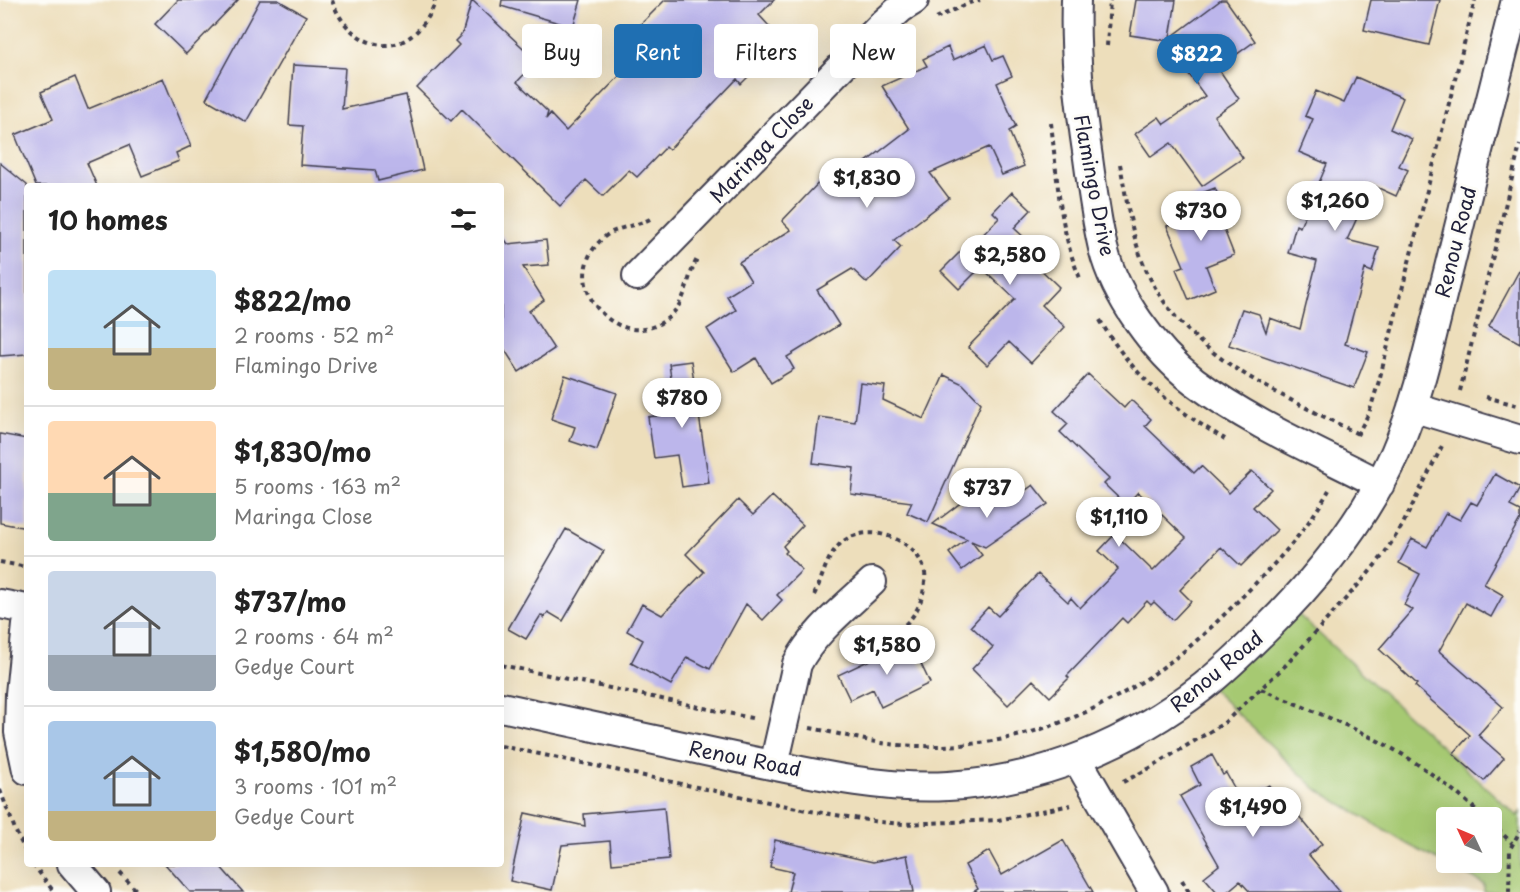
<!DOCTYPE html>
<html lang="en">
<head>
<meta charset="utf-8">
<style>
  :root { --surface:#fff; --page:#f6f6f6; --text:#222; --muted:#767676; --line:#e0e0e0; --accent:#1f6fb2 }
  body { margin:0; font-family:"Playpen Sans",sans-serif; background:var(--page); color:var(--text); height:100vh; display:flex; flex-direction:column; font-size:22px; white-space:nowrap }
  * { box-sizing:border-box; margin:0 }
  p { font-size:20px; color:var(--muted) }
  .icon { flex:none; width:33px; height:33px; fill:none; stroke:currentColor; stroke-width:2; stroke-linecap:round; stroke-linejoin:round }
  .map { position:relative; flex:1; overflow:hidden }
  .details { position:absolute; left:24px; top:183px; width:480px; height:684px; display:flex; flex-direction:column; background:var(--surface); border-radius:6px; box-shadow:0 6px 24px #0002 }
  .details>* { flex:none }
  .top-card { position:absolute; left:522px; top:24px; width:570px; height:54px; display:flex; gap:12px }
  .needle { width:39px; rotate:314deg }
  .tools { position:absolute; left:1436px; top:807px; display:grid; gap:12px }
  .tools a { display:grid; place-items:center; width:66px; height:66px; border-radius:6px; background:var(--surface); box-shadow:0 6px 24px #0002; font-size:30px }
  .price { position:absolute; translate:-50% -51px; padding:0 14px; border-radius:21px; background:#fff; color:#222; font-size:20px; line-height:39px; filter:drop-shadow(0 2px 3px #0008) }
  .price::after { content:''; position:absolute; left:50%; top:36px; width:18px; height:14px; margin-left:-9px; background:inherit; clip-path:polygon(0 0,100% 0,50% 100%) }
  .price.selected { background:var(--accent); color:#fff }
  ul { padding:0; list-style:none }
  li { display:flex; align-items:center; gap:18px; height:150px; padding:0 24px }
  li+li { border-top:2px solid var(--line) }
  li span { display:grid; place-items:center; flex:none; width:168px; height:120px; border-radius:6px; color:#555 }
  li>.icon { margin-inline-start:auto }
  span .icon { width:72px; height:72px; fill:#fffc; stroke-width:1 }
  li b { font-size:26px }
  h2 { display:flex; justify-content:space-between; align-items:center; height:72px; padding:0 24px; font-size:26px }
  .tag { padding:0 21px; border-radius:6px; background:var(--surface); box-shadow:0 6px 24px #0002; font-size:21px; line-height:54px }
  .tag.selected { background:var(--accent); color:#fff }
  .map>svg:first-child { display:block }
  .green { fill:#a6c972; stroke:#647656; stroke-width:1.5; fill-rule:evenodd }
  .building { fill:#bcb6eb }
  .lines { fill:none; stroke-linecap:round; stroke-linejoin:round }
  .minor-casing { stroke:#403e4e; stroke-width:32 }
  .path { stroke:#403e4e; stroke-width:4; stroke-dasharray:4.5 4.5; stroke-linecap:butt }
  .minor { stroke:#fff; stroke-width:28 }
  .labels { text-anchor:middle; dominant-baseline:central; stroke-width:6; stroke-linejoin:round; paint-order:stroke }
  .street-label { font-size:20px; fill:#22223b; stroke:#fdfcf7 }
</style>
</head>
<body>
<div class="map">
<svg width="1520" height="892" viewBox="0 0 1520 892">
  <rect width="100%" height="100%" fill="#fdfcf7"/>
  <filter id="ink" filterUnits="userSpaceOnUse"><feTurbulence type="fractalNoise" baseFrequency=".0167" numOctaves="2"/><feDisplacementMap in="SourceGraphic" scale="12" xChannelSelector="R" yChannelSelector="G"/><feConvolveMatrix kernelMatrix="1 2 1 2 8 2 1 2 1" color-interpolation-filters="sRGB"/></filter>
  <filter id="wash" filterUnits="userSpaceOnUse"><feTurbulence type="fractalNoise" baseFrequency=".008" numOctaves="4" result="noise"/><feDisplacementMap in="SourceGraphic" scale="24" xChannelSelector="R" yChannelSelector="G"/><feGaussianBlur stdDeviation="1.35" result="paint"/><feColorMatrix in="noise" values="0 0 0 0 0 0 0 0 0 0 0 0 0 0 0 0 0 1.4 0 .05"/><feComposite in="paint" operator="in"/></filter>
  <g filter="url(#wash)">
    <rect width="100%" height="100%" fill="#eddebb"/>
    <path class="green" d="M1289,606L1517,816L1520,812V892H1484V884L1407,844L1315,788L1207,684ZM1446,818H1491V862H1446Z"/>
    <g id="blocks">
      <path class="building" d="M178,0H238L186,54L155,24Z
        M260,0H278L306,16L246,122L206,99Z
        M472,0L537,61L517,82L548,112L546,119L550,114L566,131L634,61L619,46L665,0H774L759,15L770,27V37L750,57L759,66L741,84L737,79L669,150L666,147L637,177L629,170L603,196L586,180L560,206L462,109L451,121L417,88L459,45L455,41L462,34Z
        M502,0H581L573,27L501,6Z
        M1136,0H1176L1170,38L1221,0H1226L1255,41L1218,68L1239,99L1214,116L1243,158L1202,186L1171,143L1151,157L1135,134L1159,117L1164,124L1205,96L1183,66L1209,47L1130,35Z
        M1371,0H1440L1429,45L1364,30Z
        M986,45L993,60L1003,56L1012,76L997,83L1016,127L1009,131L1024,166L1002,175L989,147L930,173L949,198L894,240L901,247L867,283L852,269L817,290L839,325L787,357L794,369L771,383L756,358L734,372L707,329L736,310L727,296L751,281L739,262L791,230L782,221L826,175L836,185L909,129L882,86L927,66L923,59L948,47L953,60Z
        M293,65L345,68L342,109L406,95L423,170L378,181L375,170L300,165L303,126L289,125Z
        M75,77L88,109L163,78L191,146L176,153L179,161L142,176L129,145L87,163L97,186H36L15,135L53,119L41,92Z
        M1356,77L1403,98L1390,129L1412,139L1399,166L1408,170L1396,196L1372,185L1347,240L1379,248L1372,272L1365,269L1345,344L1368,352L1354,388L1229,345L1242,309L1259,314L1266,332L1270,318L1300,329L1317,261L1288,253L1296,225L1300,227L1327,164L1299,152L1313,119L1305,116L1316,91L1344,103Z
        M0,163L27,185V354L0,356Z
        M1215,188L1230,224L1223,227L1234,255L1206,266L1215,289L1189,300L1176,269L1184,266L1167,226L1190,216L1184,200Z
        M1012,192L1031,210L1014,228L1039,251L1031,260L1059,287L1042,305L1065,327L1031,363L1009,342L987,365L968,347L1015,299L981,267L959,289L941,271L966,246L969,249L999,218L993,212Z
        M501,234L508,244L546,240L549,265L523,267L544,300L529,311L554,349L519,372L501,344Z
        M1520,269V343L1489,326Z
        M691,361L709,483L682,487L677,455L654,458L648,417L676,413L669,364Z
        M1088,374L1124,408L1131,400L1151,419L1145,426L1194,473L1201,466L1229,493L1252,471L1271,489L1253,507L1277,530L1241,566L1221,547L1180,590L1191,601L1173,620L1154,602L1151,605L1147,601L1127,623L1122,618L1067,676L1069,678L1050,697L1033,680L1008,705L972,669L993,647L971,626L988,607L998,616L1038,574L1068,602L1071,598L1080,608L1118,569L1099,551L1115,534L1153,571L1186,538L1138,492L1126,505L1104,484L1109,479L1060,432L1068,424L1054,411Z
        M565,375L617,393L597,450L570,441L575,427L551,419Z
        M944,375L963,384L981,403L928,522L907,513L912,502L851,494L854,468L813,463L819,417L855,422L860,383L885,386L883,400L924,419Z
        M0,434L27,439V528L0,523Z
        M1495,474L1520,488L1510,506L1520,511V519L1484,584L1503,595L1491,617L1466,603L1439,651L1503,707L1478,735L1504,758L1484,781L1453,754L1470,735L1415,686L1417,684L1379,649L1413,610L1404,605L1420,574L1399,563L1412,539L1427,547L1446,513L1460,520L1471,502L1477,505Z
        M989,481L1007,504L1033,485L1048,504L985,547L971,541L982,555L962,570L949,553L967,539L933,524Z
        M772,496L803,525L783,546L787,551L785,553L802,570L777,595L782,600L763,620L746,604L710,669L687,657L671,685L631,663L643,640L627,631L642,604L662,615L704,572L686,554L738,500L753,515Z
        M566,529L604,551L563,621L548,612L544,618L541,615L526,639L508,629Z
        M910,641L930,683L881,707L873,689L850,700L838,675Z
        M1212,755L1223,775L1226,773L1241,800L1269,785L1285,816L1293,809L1322,844L1309,855L1340,892H1250L1240,881L1227,892H1217L1204,877L1219,865L1180,796L1200,785L1191,767Z
        M664,807L669,859L612,864L610,841L562,845L552,890L510,881L525,813L585,826L584,814Z
        M775,840L873,862L907,855L914,892H788L793,872L770,867Z
        M1063,840L1093,892H973L978,889L965,865L989,851L1002,875Z
        M165,864H218L243,892H190Z"/>
    </g>
  </g>
  <g filter="url(#ink)">
    <use href="#blocks" fill-opacity="0" stroke="#403e4e" stroke-width="1.5"/>
    <g class="lines">
      <g class="minor-casing">
        <path id="minor" d="M1076,0C1074,54 1080,105 1088,158C1092,188 1096,218 1103,248C1115,296 1155,351 1194,381C1250,423 1318,452 1380,484
          M637,276L882,25L901,8L914,0
          M1412,407L1520,440
          M0,604L27,609
          M27,625L20,694L19,732L27,770
          M501,707C580,724 659,741 738,758C806,772 878,790 948,786C1042,781 1131,743 1204,686C1228,667 1250,645 1271,624C1321,574 1365,519 1395,453C1420,396 1432,332 1448,272C1470,181 1493,91 1516,0
          M1077,759L1154,892
          M774,765L797,664C814,631 845,608 872,582
          M72,864L96,892"/>
      </g>
      <path class="path" d="M332,0C344,38 388,63 419,29C427,20 433,11 435,0
        M936,18L969,3L980,0
        M1107,46L1110,0
        M1051,123C1057,174 1059,231 1080,278
        M1120,164C1126,195 1130,228 1141,257C1176,354 1274,390 1358,434
        M650,219C637,226 620,226 607,235C547,280 624,365 673,313C687,298 687,277 697,259
        M1100,320C1129,372 1174,410 1225,439
        M1460,391L1520,145
        M1486,397L1520,406
        M1357,435L1369,413L1379,381L1475,0
        M0,562L27,567
        M814,595C823,578 825,560 838,546C861,521 911,535 923,566C927,574 925,584 923,593C920,606 913,619 902,627C887,638 867,636 850,644
        M501,665L756,719
        M1261,689C1307,709 1356,727 1400,753C1431,772 1458,793 1485,818
        M810,728C833,732 857,739 881,743C907,747 944,747 971,744C1040,737 1111,706 1166,665C1194,645 1220,619 1244,595C1276,563 1307,530 1329,490
        M501,746L811,811L879,822L904,824L998,820L1071,805
        M1123,782L1150,768L1224,723L1287,664L1367,575L1384,554L1402,526L1442,446
        M0,790L16,832L27,854
        M1491,823L1512,843
        M33,864L54,892
        M120,873L138,892
        M1182,880L1189,892
        M1509,892L1510,849L1520,831"/>
      <use href="#minor" class="minor"/>
    </g>
  </g>
  <g class="labels">
    <g class="street-label">
      <text transform="translate(761 149) rotate(-46)">Maringa Close</text>
      <text transform="translate(1095 185) rotate(79)">Flamingo Drive</text>
      <text transform="translate(1455 242) rotate(-76)">Renou Road</text>
      <text transform="translate(1216 671) rotate(-40)">Renou Road</text>
      <text transform="translate(745 758) rotate(11)">Renou Road</text>
    </g>
  </g>
</svg>
<div class="tools">
<a><svg class="needle" viewBox="-14 -14 28 28"><path d="M0-13l5 13h-10z" fill="#e53935"/><path d="M0 13l5-13h-10z" fill="#767676"/></svg></a>
</div>
<b class="price selected" style="left:1197px;top:85px">$822</b>
<b class="price" style="left:867px;top:209px">$1,830</b>
<b class="price" style="left:1335px;top:232px">$1,260</b>
<b class="price" style="left:1201px;top:242px">$730</b>
<b class="price" style="left:1010px;top:286px">$2,580</b>
<b class="price" style="left:682px;top:429px">$780</b>
<b class="price" style="left:987px;top:519px">$737</b>
<b class="price" style="left:1119px;top:548px">$1,110</b>
<b class="price" style="left:887px;top:676px">$1,580</b>
<b class="price" style="left:1253px;top:838px">$1,490</b>
<div class="top-card">
<a class="tag">Buy</a>
<a class="tag selected">Rent</a>
<a class="tag">Filters</a>
<a class="tag">New</a>
</div>
<section class="details">
<h2>10 homes<svg class="icon" aria-label="filters" viewBox="0 0 24 24"><path d="M4 7h16M4 17h16"/><circle cx="9" cy="7" r="2"/><circle cx="15" cy="17" r="2"/></svg></h2>
<ul>
<li><span style="background:linear-gradient(#bfe0f5 65%,#c2b280 0)"><svg class="icon" aria-label="home" viewBox="0 0 24 24"><path d="M3 11l9-7 9 7M6 9v11h12V9"/></svg></span><div><b>$822/mo</b><p>2 rooms · 52 m²</p><p>Flamingo Drive</p></div></li>
<li><span style="background:linear-gradient(#ffd9b3 60%,#7fa58c 0)"><svg class="icon" aria-label="home" viewBox="0 0 24 24"><path d="M3 11l9-7 9 7M6 9v11h12V9"/></svg></span><div><b>$1,830/mo</b><p>5 rooms · 163 m²</p><p>Maringa Close</p></div></li>
<li><span style="background:linear-gradient(#c9d6e8 70%,#9aa5b1 0)"><svg class="icon" aria-label="home" viewBox="0 0 24 24"><path d="M3 11l9-7 9 7M6 9v11h12V9"/></svg></span><div><b>$737/mo</b><p>2 rooms · 64 m²</p><p>Gedye Court</p></div></li>
<li><span style="background:linear-gradient(#a9c7e8 75%,#c2b280 0)"><svg class="icon" aria-label="home" viewBox="0 0 24 24"><path d="M3 11l9-7 9 7M6 9v11h12V9"/></svg></span><div><b>$1,580/mo</b><p>3 rooms · 101 m²</p><p>Gedye Court</p></div></li>
</ul>
</section>
</div>
</body>
</html>
